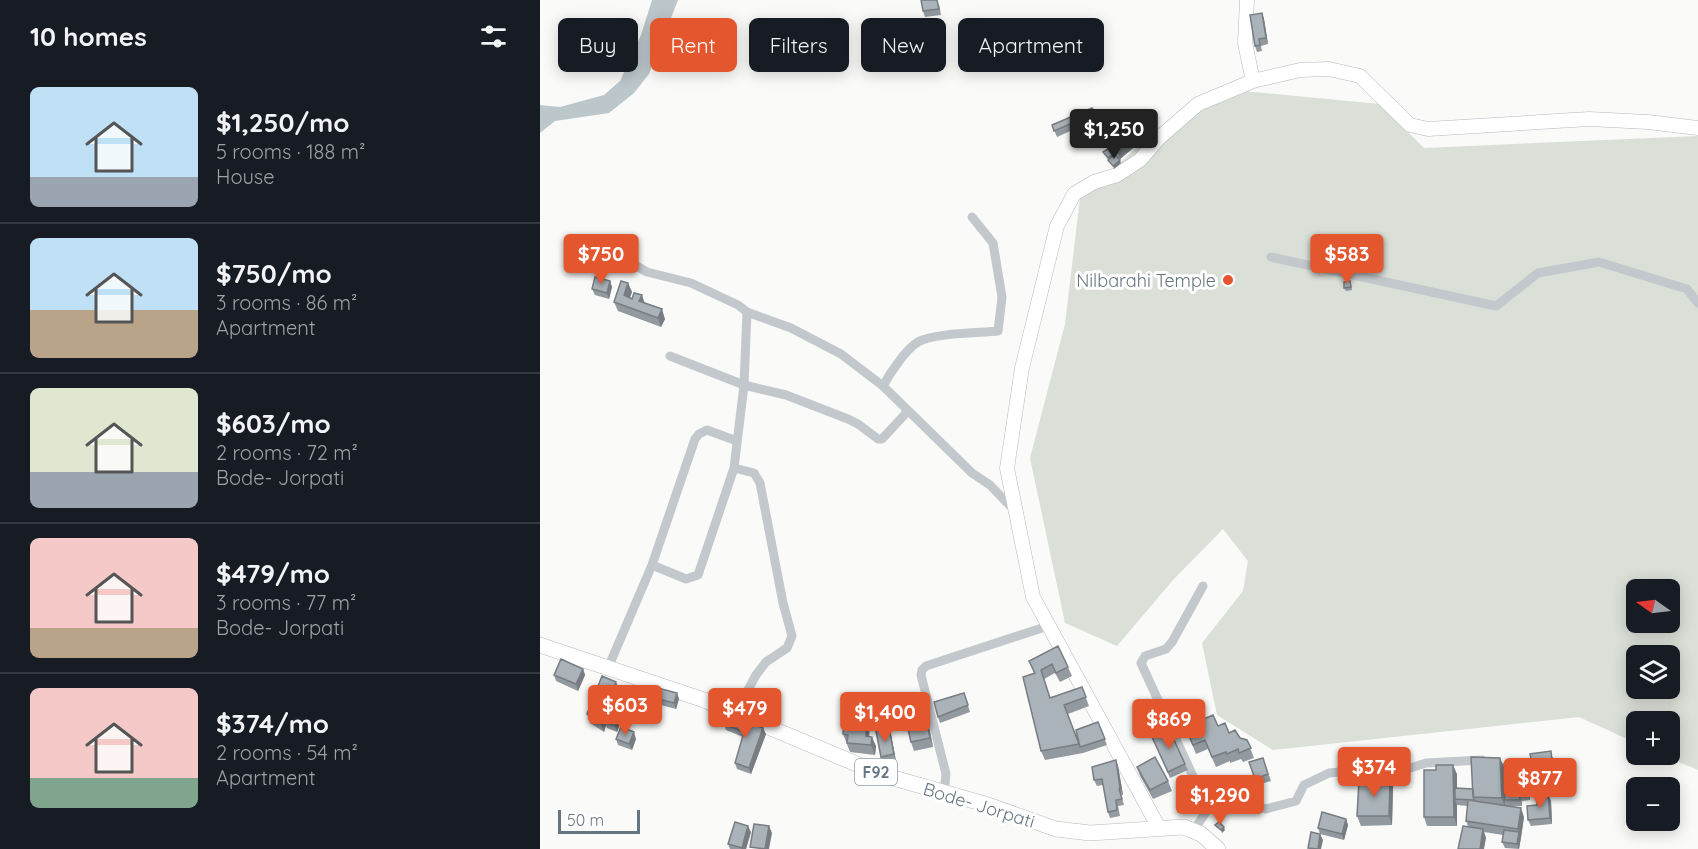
<!DOCTYPE html>
<html lang="en">
<head>
<meta charset="utf-8">
<style>
  :root { --surface:#171b24; --page:#20242c; --text:#f1f3f6; --muted:#9ea1a6; --line:#363941; --accent:#e4572e }
  body { margin:0; font-family:Quicksand,sans-serif; background:var(--page); color:var(--text); height:100vh; display:flex; flex-direction:column; font-size:22px; white-space:nowrap }
  * { box-sizing:border-box; margin:0 }
  p { font-size:20px; color:var(--muted) }
  .icon { flex:none; width:33px; height:33px; fill:none; stroke:currentColor; stroke-width:2; stroke-linecap:round; stroke-linejoin:round }
  .map { position:relative; flex:1; overflow:hidden }
  .side { display:flex; flex-direction:column; background:var(--surface); width:540px }
  .side>* { flex:none }
  .hud { position:absolute; left:18px; top:18px; width:570px; height:54px; display:flex; gap:12px }
  .needle { width:39px; rotate:284deg }
  .controls { position:absolute; left:1086px; top:579px; display:grid; gap:12px }
  .controls a { display:grid; place-items:center; width:54px; height:54px; border-radius:9px; background:var(--surface); box-shadow:0 3px 15px #0003; font-size:30px }
  .scale { position:absolute; left:18px; bottom:15px; width:82px; box-sizing:border-box; padding-left:6px; border:3px solid #657683; border-top:0; font-size:16px; line-height:21px; white-space:nowrap; color:#657683; -webkit-text-stroke:4px #fff; paint-order:stroke }
  .price { position:absolute; translate:-50% -51px; padding:0 14px; border-radius:6px; background:var(--accent); color:#fff; font-size:20px; line-height:39px; filter:drop-shadow(0 2px 3px #0008) }
  .price::after { content:''; position:absolute; left:50%; top:36px; width:18px; height:14px; margin-left:-9px; background:inherit; clip-path:polygon(0 0,100% 0,50% 100%) }
  .price.on { background:#222; color:#fff }
  ul { padding:0; list-style:none }
  li { display:flex; align-items:center; gap:18px; height:150px; padding:0 30px }
  li+li { border-top:2px solid var(--line) }
  li span { display:grid; place-items:center; flex:none; width:168px; height:120px; border-radius:9px; color:#555 }
  li>.icon { margin-inline-start:auto }
  span .icon { width:72px; height:72px; fill:#fffc; stroke-width:1 }
  li b { font-size:26px }
  h2 { display:flex; justify-content:space-between; align-items:center; height:72px; padding:0 30px; font-size:26px }
  .tag { padding:0 21px; border-radius:9px; background:var(--surface); box-shadow:0 3px 15px #0003; font-size:21px; line-height:54px }
  .tag.on { background:var(--accent); color:#fff }
  main { display:flex; flex:1; min-height:0 }
  .map>svg:first-child { display:block }
  .green { fill:#dadfd7; fill-rule:evenodd }
  .water { fill:#bbc7cb }
  .lines { fill:none; stroke-linecap:round; stroke-linejoin:round }
  .secondary-casing { stroke:#b3babf; stroke-width:15 }
  .primary-casing { stroke:#b5babe; stroke-width:16 }
  .street { stroke:#c3c8cc; stroke-width:9 }
  .secondary { stroke:#fff; stroke-width:14 }
  .primary { stroke:#fff; stroke-width:15 }
  .wall { fill:#929a9f }
  .shaded-wall { fill:#777d82 }
  .building { fill:#aab3b9; stroke:#777d82; stroke-width:1.5 }
  .poi-dot { fill:#e4572e; stroke:#fff; stroke-width:2 }
  .labels { text-anchor:middle; dominant-baseline:central; stroke-width:6; stroke-linejoin:round; paint-order:stroke }
  .shield { fill:#fff; stroke:#939fa8; stroke-width:1.5 }
  .shield-label { font-size:16px; font-weight:bold; fill:#657683 }
  .poi-label { font-size:18px; fill:#657683; stroke:#fff; text-anchor:end }
  .street-label { font-size:18px; fill:#657683; stroke:#fff }
</style>
</head>
<body>
<main>
<section class="side">
<h2>10 homes<svg class="icon" aria-label="filters" viewBox="0 0 24 24"><path d="M4 7h16M4 17h16"/><circle cx="9" cy="7" r="2"/><circle cx="15" cy="17" r="2"/></svg></h2>
<ul>
<li><span style="background:linear-gradient(#bfe0f5 75%,#9aa5b1 0)"><svg class="icon" aria-label="home" viewBox="0 0 24 24"><path d="M3 11l9-7 9 7M6 9v11h12V9"/></svg></span><div><b>$1,250/mo</b><p>5 rooms · 188 m²</p><p>House</p></div></li>
<li><span style="background:linear-gradient(#bfe0f5 60%,#b9a48a 0)"><svg class="icon" aria-label="home" viewBox="0 0 24 24"><path d="M3 11l9-7 9 7M6 9v11h12V9"/></svg></span><div><b>$750/mo</b><p>3 rooms · 86 m²</p><p>Apartment</p></div></li>
<li><span style="background:linear-gradient(#dfe7d0 70%,#9aa5b1 0)"><svg class="icon" aria-label="home" viewBox="0 0 24 24"><path d="M3 11l9-7 9 7M6 9v11h12V9"/></svg></span><div><b>$603/mo</b><p>2 rooms · 72 m²</p><p>Bode- Jorpati</p></div></li>
<li><span style="background:linear-gradient(#f6c9c9 75%,#b9a48a 0)"><svg class="icon" aria-label="home" viewBox="0 0 24 24"><path d="M3 11l9-7 9 7M6 9v11h12V9"/></svg></span><div><b>$479/mo</b><p>3 rooms · 77 m²</p><p>Bode- Jorpati</p></div></li>
<li><span style="background:linear-gradient(#f6c9c9 75%,#7fa58c 0)"><svg class="icon" aria-label="home" viewBox="0 0 24 24"><path d="M3 11l9-7 9 7M6 9v11h12V9"/></svg></span><div><b>$374/mo</b><p>2 rooms · 54 m²</p><p>Apartment</p></div></li>
</ul>
</section>
<div class="map">
<svg width="1158" height="849" viewBox="0 0 1158 849">
  <rect width="100%" height="100%" fill="#fafaf8"/>
  <path class="green" d="M692,90L840,104L884,148L1158,136V770L1122,755L1130,754V722H1096V743L1039,717L733,750L677,715L662,643L703,591L708,561L683,529L633,580L577,646L525,623L490,458L525,324L540,198L601,144ZM1096,590H1130V622H1096ZM1096,656H1130V688H1096Z"/>
  <path class="water" d="M112,0H138L109,74L94,93L69,113L15,121L0,133V105L20,107L64,95L80,81L101,35Z"/>
  <g class="lines">
    <g class="secondary-casing">
      <path id="secondary" d="M707,0L705,43L713,81
        M619,828L493,597L467,468L482,368L517,226L534,194L554,182L577,175L600,160L619,138L658,104L713,81L760,70L789,69L820,76L870,125L888,129L1049,119L1108,122L1158,128"/>
    </g>
    <g class="primary-casing">
      <path id="primary" d="M0,645L164,700L343,775L448,805L516,829L550,833L644,827L661,834L678,849"/>
    </g>
    <path class="street" d="M731,257L956,306L998,273L1059,262L1147,289L1158,303
      M93,264L107,272L151,283L198,305L207,312L251,328L301,354L343,386L432,473L450,485L474,510
      M130,356L204,385L246,395L308,419L318,424L338,439H342L368,411
      M343,386C350,373 366,349 378,342C393,333 440,333 458,331L462,297L453,243L432,217
      M112,565L146,579L158,575L194,468
      M663,586L632,642L626,649L605,656L601,663L668,809
      M68,668L112,565L155,439L159,434L167,430L197,441
      M195,714L216,675L226,662L247,648L252,636L243,603L220,483L214,473L194,468L204,385L207,312
      M404,793L406,774L381,675L382,670L386,666L508,626
      M654,830L668,809L699,804L714,805L726,809L756,801L764,785L789,773L821,770L843,773L867,769L886,763L942,760"/>
    <use href="#secondary" class="secondary"/>
    <use href="#primary" class="primary"/>
  </g>
  <path class="wall" d="M399,4L401,15L385,17L383,11Z
    M722,13L724,19L728,44L721,46L722,51L717,52L715,46Z
    M552,108L557,119L517,137L512,125Z
    M564,111L569,129L564,130L558,113Z
    M597,137L599,143L580,159L573,149L571,143Z
    M70,281L72,287L69,299L55,295L52,289Z
    M88,283L92,292L90,298L125,319L121,327L78,311L74,302Z
    M811,284L812,290L806,291L804,288Z
    M489,661L528,667L532,676L520,682L515,673L504,679L510,698L542,687L549,706L528,714L540,747L558,722L567,745L543,753L505,760L501,751L494,673Z
    M43,669L45,675L38,691L16,681L14,675Z
    M80,691L75,703L82,706L84,712L77,732L67,728L66,725L64,732L50,723L47,714Z
    M137,693L139,699L136,709L113,703L111,697Z
    M424,693L430,712L400,723L398,717Z
    M330,705L329,737L336,746L335,755L310,752L303,734Z
    M344,708L348,729L351,735L356,761L344,763L341,757L339,730L337,726Z
    M387,716L393,747L374,751L371,742Z
    M184,724L226,734L211,774L197,769L195,763L203,737L186,730Z
    M678,726L700,738L707,740L714,758L703,762L701,759L690,763V761L676,767L668,749L656,754L645,727Z
    M612,737L645,764L648,770L630,778Z
    M76,739H96L92,750L78,745Z
    M990,754L1013,757L1015,767H1012L1013,770L1014,783L1012,796H1009L1011,801L1012,824L991,826L988,820L1002,795L1001,792L1002,787L995,788L992,781V764Z
    M723,758L731,781L717,785L709,762Z
    M960,758L964,767H989L990,800L982,801V806H970L984,817L979,849L965,848L962,842L963,835L944,832L946,838L928,826L926,821L928,806L917,805V826H887L884,817L917,774V788L933,789Z
    M576,760L578,766L583,795H581L584,805L578,806L580,816L570,818L568,812L563,785L557,786L554,780Z
    M597,767L628,781L632,791L613,799L600,776Z
    M852,777L853,780V788L852,825L821,826L817,816L840,779Z
    M806,819L808,825L804,840L780,834L778,828Z
    M211,832L206,849H190L188,844Z"/>
  <path class="shaded-wall" d="M722,13L724,19L728,44L726,38Z
    M586,126L587,129L581,134L580,131Z
    M597,137L599,143L580,159L578,152Z
    M580,160L581,163L574,169L573,166Z
    M70,281L72,287L69,299L67,293Z
    M88,283L92,292L87,304L84,295Z
    M102,295L105,304L99,301Z
    M122,309L125,319L121,327L118,318Z
    M43,669L45,675L38,691L36,684Z
    M76,682L80,691L67,723L65,722L66,725L64,732L60,723Z
    M137,693L139,699L136,709L134,703Z
    M326,696L330,705L329,745L326,736Z
    M342,702L344,708L348,730L346,724Z
    M82,706L84,712L77,732L75,726Z
    M383,707L387,716L393,747L390,738Z
    M223,728L226,734L211,774L209,768Z
    M349,728L351,735L356,761L354,754Z
    M94,732L96,739L92,750L89,744Z
    M332,737L336,746L335,755L331,745Z
    M960,758L964,767L965,807L962,798Z
    M576,760L578,766L583,795L580,788Z
    M987,761L989,767L990,800L988,794Z
    M1011,764L1013,770L1014,783L1011,777Z
    M913,765L917,774V799H915L917,805V826L914,817Z
    M852,777L853,780V788L852,825L849,816L850,779Z
    M1012,780L1014,783L1012,796L1011,793Z
    M1008,795L1011,801L1012,824L1010,818Z
    M981,808L984,817L981,838L978,829Z
    M806,819L808,825L804,840L802,834Z
    M208,826L211,832L206,849H202Z
    M229,826L232,833L229,849H225Z
    M684,827L685,830L682,833L681,830Z
    M943,829L946,838L944,849H940Z
    M979,832L981,838L979,849L977,844Z
    M780,834L783,840L781,849H778Z"/>
  <path class="building" d="M381,0H397L399,9L383,11Z
    M722,13L726,38L719,39L720,45L715,46L710,15Z
    M552,108L555,113L514,131L512,125Z
    M564,111L568,126L562,127L558,113Z
    M582,122L586,126L580,131L576,126Z
    M590,128L597,137L578,152L571,143Z
    M568,149L573,154L568,158L563,152Z
    M575,154L580,160L573,166L568,160Z
    M55,277L70,281L67,293L52,289Z
    M81,281L88,283L84,295L92,299L94,293L102,295L99,301L122,309L118,318L74,302Z
    M810,281L811,287L804,288V282Z
    M518,646L528,667L516,673L512,664L501,670L510,698L542,687L546,697L524,705L539,744L501,751L483,677L495,673L489,661Z
    M21,659L43,669L36,684L14,675Z
    M62,676L76,682L60,723L47,714Z
    M114,687L137,693L134,703L111,697Z
    M424,693L428,705L398,717L394,702Z
    M306,695L326,696V736L332,737L331,745L307,743L308,735L303,734Z
    M72,702L82,706L75,726L65,722Z
    M342,702L346,724L337,726L333,703Z
    M383,707L390,738L371,742L364,712Z
    M188,714L223,728L209,768L195,763L204,732L184,724Z
    M673,715L678,726L685,723L689,733L695,730L700,738L707,740L711,748L699,753L698,749L687,754L686,752L672,757L665,740L653,745L645,727Z
    M558,722L565,739L540,747L536,730Z
    M81,727L94,732L89,744L76,739Z
    M349,728L354,754L341,757L336,731Z
    M629,729L645,764L628,772L612,737Z
    M1011,751L1012,761L992,764L990,754Z
    M615,757L628,781L610,790L597,767Z
    M931,757L960,758L962,798L933,797Z
    M723,758L728,774L715,779L709,762Z
    M576,760L580,788L579,789L582,799L576,800L577,810L568,812L562,779L554,780L552,767Z
    M978,761H987L988,794H979L980,800H965L964,764H978Z
    M992,764H1011V777H1001V781H992Z
    M896,765H913L914,817H884V770H896Z
    M840,777H852V785L850,779H840Z
    M850,779L849,816H817L819,780Z
    M1002,780H1012L1011,793L1001,792Z
    M915,788L933,789L934,800L915,799Z
    M1008,795L1010,818L988,820L987,806L997,805V796Z
    M928,800L981,808L978,829L926,821Z
    M782,812L806,819L802,834L778,828Z
    M195,822L208,826L202,848L188,844Z
    M679,822L684,827L681,830L675,825Z
    M214,824L229,826L225,849L210,847Z
    M923,826L943,829L940,849H918Z
    M964,830L979,832L977,844L962,842Z
    M771,832L780,834L778,849L768,848Z"/>
  <circle class="poi-dot" cx="688" cy="280" r="6"/>
  <g class="labels">
    <rect class="shield" x="315" y="759" width="42" height="26" rx="4.5"/>
    <g class="shield-label">
      <text x="336" y="772">F92</text>
    </g>
    <g class="poi-label">
      <text x="676" y="280">Nilbarahi Temple</text>
    </g>
    <g class="street-label">
      <text transform="translate(439 805) rotate(17)">Bode- Jorpati</text>
    </g>
  </g>
</svg>
<div class="controls">
<a><svg class="needle" viewBox="-14 -14 28 28"><path d="M0-13l5 13h-10z" fill="#e53935"/><path d="M0 13l5-13h-10z" fill="#9ea1a6"/></svg></a>
<a><svg class="icon" aria-label="layers" viewBox="0 0 24 24"><path d="M12 4l9 5-9 5-9-5zM3 14l9 5 9-5"/></svg></a>
<a>+</a>
<a>−</a>
</div>
<div class="scale">50 m</div>
<b class="price on" style="left:574px;top:160px">$1,250</b>
<b class="price" style="left:61px;top:285px">$750</b>
<b class="price" style="left:807px;top:285px">$583</b>
<b class="price" style="left:85px;top:736px">$603</b>
<b class="price" style="left:205px;top:739px">$479</b>
<b class="price" style="left:345px;top:743px">$1,400</b>
<b class="price" style="left:629px;top:750px">$869</b>
<b class="price" style="left:834px;top:798px">$374</b>
<b class="price" style="left:1000px;top:809px">$877</b>
<b class="price" style="left:680px;top:826px">$1,290</b>
<div class="hud">
<a class="tag">Buy</a>
<a class="tag on">Rent</a>
<a class="tag">Filters</a>
<a class="tag">New</a>
<a class="tag">Apartment</a>
</div>
</div>
</main>
</body>
</html>
